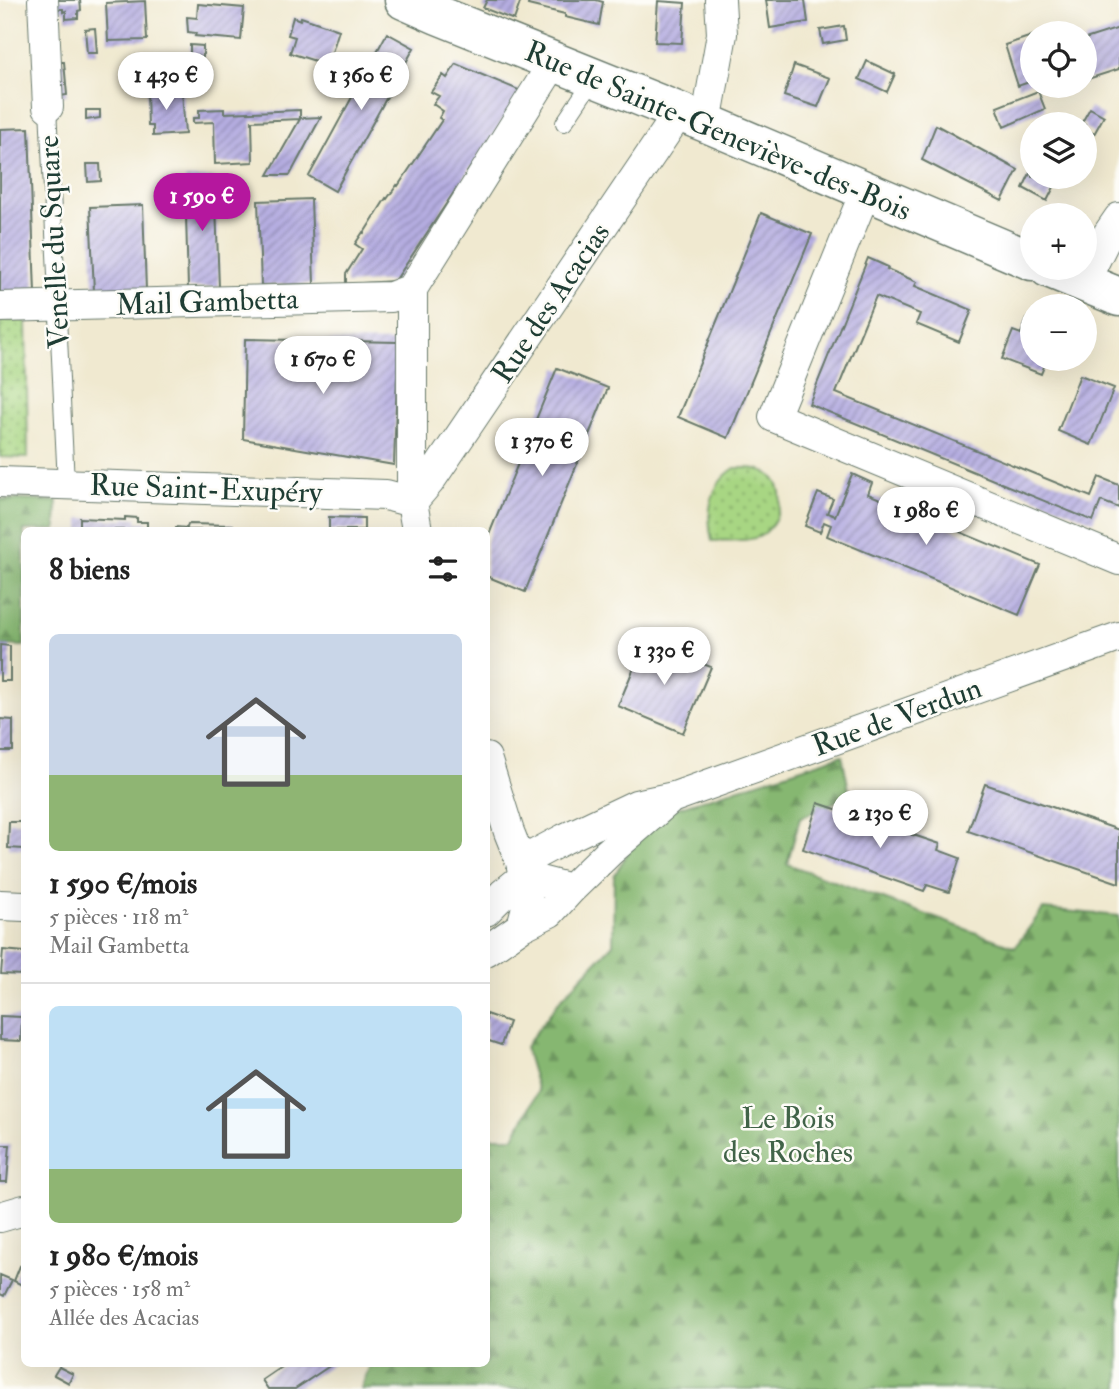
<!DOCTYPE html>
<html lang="fr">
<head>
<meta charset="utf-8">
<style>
  :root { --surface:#fff; --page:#f6f6f6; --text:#222; --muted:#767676; --line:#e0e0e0; --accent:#b5179e }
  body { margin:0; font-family:"IM FELL Double Pica",serif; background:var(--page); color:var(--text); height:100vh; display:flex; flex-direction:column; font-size:26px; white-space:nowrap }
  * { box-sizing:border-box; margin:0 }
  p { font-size:23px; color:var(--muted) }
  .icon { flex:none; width:38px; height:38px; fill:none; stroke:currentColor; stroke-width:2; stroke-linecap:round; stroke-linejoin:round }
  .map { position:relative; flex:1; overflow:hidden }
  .panel { position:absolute; left:21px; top:527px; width:469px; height:840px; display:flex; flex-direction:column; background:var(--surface); border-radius:10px; box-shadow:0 7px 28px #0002 }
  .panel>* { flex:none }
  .controls { position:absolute; left:1020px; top:21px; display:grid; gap:14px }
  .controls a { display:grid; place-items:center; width:77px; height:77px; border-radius:50%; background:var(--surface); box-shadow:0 7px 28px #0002; font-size:35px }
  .price { position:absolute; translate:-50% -60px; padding:0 16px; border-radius:24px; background:#fff; color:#222; font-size:23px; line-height:46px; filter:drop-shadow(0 2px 4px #0008) }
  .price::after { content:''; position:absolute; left:50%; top:42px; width:21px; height:16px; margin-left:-10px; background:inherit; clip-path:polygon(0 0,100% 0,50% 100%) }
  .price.on { background:var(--accent); color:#fff }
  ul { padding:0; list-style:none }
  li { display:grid; align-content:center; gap:14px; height:371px; padding:0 28px }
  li+li { border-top:2px solid var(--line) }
  li span { display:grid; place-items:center; height:217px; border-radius:10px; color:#555 }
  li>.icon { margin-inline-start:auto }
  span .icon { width:126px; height:126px; fill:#fffc; stroke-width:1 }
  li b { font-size:30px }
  h2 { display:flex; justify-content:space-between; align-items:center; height:84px; padding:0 28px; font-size:30px }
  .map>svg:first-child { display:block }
  .forest { fill:url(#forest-firs); stroke:#527a52; stroke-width:2 }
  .park { fill:url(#park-dots); stroke:#648a5c; stroke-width:2 }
  .building { fill:url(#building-hatch) }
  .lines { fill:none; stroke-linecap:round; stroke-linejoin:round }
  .lane-casing { stroke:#68796b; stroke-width:18 }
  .street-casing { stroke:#68796b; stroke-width:32 }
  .secondary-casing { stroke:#68796b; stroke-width:41 }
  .lane { stroke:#fff; stroke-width:16 }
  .street { stroke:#fff; stroke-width:30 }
  .secondary { stroke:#fff; stroke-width:38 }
  .labels { text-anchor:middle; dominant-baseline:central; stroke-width:5; stroke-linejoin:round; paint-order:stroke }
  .street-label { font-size:30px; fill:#1f3d34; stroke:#fdfcf7 }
  .park-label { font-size:30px; fill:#416348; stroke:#fdfcf7 }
</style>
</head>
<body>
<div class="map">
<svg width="1119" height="1389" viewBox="0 0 1119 1389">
  <defs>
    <pattern id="forest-firs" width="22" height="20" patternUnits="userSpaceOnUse" patternTransform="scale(1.75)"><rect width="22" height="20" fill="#86b771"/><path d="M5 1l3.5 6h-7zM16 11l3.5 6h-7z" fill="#6d965e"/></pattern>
    <pattern id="park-dots" width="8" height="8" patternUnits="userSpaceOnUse" patternTransform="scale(1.75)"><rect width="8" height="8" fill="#a8d683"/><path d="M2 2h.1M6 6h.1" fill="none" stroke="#88af6c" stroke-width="1.8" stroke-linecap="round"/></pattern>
    <pattern id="building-hatch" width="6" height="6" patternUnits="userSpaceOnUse" patternTransform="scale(1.75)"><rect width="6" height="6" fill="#b5ade1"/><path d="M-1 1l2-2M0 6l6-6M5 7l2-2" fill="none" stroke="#938eb7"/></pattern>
  </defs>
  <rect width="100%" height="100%" fill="#fdfcf7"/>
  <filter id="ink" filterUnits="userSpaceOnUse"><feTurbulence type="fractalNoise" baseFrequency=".0143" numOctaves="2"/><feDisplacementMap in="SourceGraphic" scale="14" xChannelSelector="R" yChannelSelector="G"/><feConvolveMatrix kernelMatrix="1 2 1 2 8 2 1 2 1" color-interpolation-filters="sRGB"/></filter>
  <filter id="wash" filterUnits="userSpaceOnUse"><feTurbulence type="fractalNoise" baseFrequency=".00686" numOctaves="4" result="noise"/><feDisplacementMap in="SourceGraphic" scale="28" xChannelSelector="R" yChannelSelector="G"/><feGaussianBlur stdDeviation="1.57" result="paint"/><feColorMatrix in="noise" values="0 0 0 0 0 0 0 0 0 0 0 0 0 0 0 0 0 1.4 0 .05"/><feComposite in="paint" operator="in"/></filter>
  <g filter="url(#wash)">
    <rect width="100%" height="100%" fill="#f0e9d0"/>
    <path class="forest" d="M0,499L57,501L56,530H24V646L0,645Z
      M842,755L850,795L800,818L787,864L1015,947L1043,909L1119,916V1389H361L371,1363H486L487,1137H514L538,1091L525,1047L560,1000L613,944L614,876L641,830L671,810Z"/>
    <path class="park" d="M26,320L28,458L0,457V321Z
      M735,468C745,468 758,467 767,473C790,486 780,523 762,535C752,542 725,540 712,541C706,514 709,484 735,468Z"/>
    <g id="blocks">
      <path class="building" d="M54,0H80L81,10L78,11V18L66,19V11L63,12V9H55Z
        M487,0H521L514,20L483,8Z
        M529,0H596L603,2L599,25L565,17V14L528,5Z
        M766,0H805L808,22L770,28Z
        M145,1L147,40L108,41L106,3Z
        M658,1L685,3L682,43L655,42Z
        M198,4L244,8L241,40L195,36L196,33L188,32L187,17L197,18Z
        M293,17L300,20L301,17L339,30L328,65L290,53L295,37L288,35Z
        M844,26L846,40L823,44L820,30Z
        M95,28L97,53H87L85,29Z
        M1119,28V69L1085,80V39Z
        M387,33L414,48L335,191L309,176Z
        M1032,36V81L1018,86L1005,45Z
        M190,45L203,46V57L190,56Z
        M867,61L895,74L887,92L859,79Z
        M57,62H64L67,95L60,96Z
        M456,64L521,91L473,167L471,166L464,177L466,178L458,190L456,189L395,281L346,284V274L362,249L355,244L363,232L364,233L386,198L387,199L397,185L398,186L442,120L439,118L443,111L433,104L439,96L431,92L443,75L447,78Z
        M794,65L830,78L818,107L784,96Z
        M329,70L343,74L336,87L324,82Z
        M182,90L185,134L153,136V126H148L147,91Z
        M1038,91L1045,109L1004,127L997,107Z
        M1090,108L1104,116L1094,134L1085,128V124H1081Z
        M224,109V113L300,110V118L321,117L290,175H268L300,119L252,121L253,162L215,164L214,122L193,123V118H199V110Z
        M86,110H100V118L86,120Z
        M936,125L1018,170L1002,201L922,160Z
        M29,128L35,293L0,294V129Z
        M87,164H100L101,181L88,182Z
        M1032,169V177H1059L1047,201L1023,188Z
        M185,178H215L219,287L188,288Z
        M311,199L314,284L261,285L258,201Z
        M143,205L146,290L94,291L90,207Z
        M761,213L812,234L728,438L678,417Z
        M868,258L888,267L887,269L917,282L915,286L972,310L959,342L916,324L920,314L876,296L836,393L1091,497L1099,477L1119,485V508L1101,501L1093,521L809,404Z
        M1028,317L1032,319V359H1047L1041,374L1002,359L1013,331L1021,334Z
        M245,339L398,342L394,465L243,439Z
        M557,368L608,388L525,592L486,576V542Z
        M1080,375L1114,388L1091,445L1058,431Z
        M852,474L872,483L868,494L1040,565L1019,615L827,536L831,525L824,522L820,532L805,526L818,493L833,499L827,513L835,516Z
        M125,517L137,518V522H147V530H80V518L125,520Z
        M329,517L364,518V530H329Z
        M188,524L233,525V530H176V527L187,528Z
        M645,641L711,667L683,733L618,706Z
        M0,645L10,646V681H0Z
        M0,719L13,720V751H0Z
        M985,784L1119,830V883L968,831Z
        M818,803L940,844L938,850L960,858L949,892L927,885L924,891L803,849Z
        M9,822H24V849L8,848Z
        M3,950L24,952V975L1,974Z
        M486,1014L509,1022L501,1045L486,1040Z
        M0,1016L22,1017L21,1041L0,1040Z
        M0,1145H10L7,1182H0Z
        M20,1266L24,1268V1286L14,1281Z
        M0,1275L12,1280L4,1296L0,1294Z
        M287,1363H334L295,1389H268L262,1380Z
        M59,1367L73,1374L69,1383L54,1375Z"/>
    </g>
  </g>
  <g filter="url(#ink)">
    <use href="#blocks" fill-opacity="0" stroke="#68796b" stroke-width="2"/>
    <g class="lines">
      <g class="lane-casing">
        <path id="lane" d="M48,107L66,484
          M564,123L594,78"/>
      </g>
      <g class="street-casing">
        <path id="street" d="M43,0L48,107
          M704,122L709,106L722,34L720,0
          M865,192L774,417L1119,560
          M1084,282L1108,234L1119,218
          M0,307L391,297L412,289
          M0,482L386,495L412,502V289L554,62
          M417,530L412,502L429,482L679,113
          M486,758L509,832L521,862L524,877L528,903L522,926L486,951
          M521,862L564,839L636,805L674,797L1119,637
          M524,877L571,889L609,852L668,801
          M0,905L24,906
          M486,911L503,894L524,877
          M522,926L550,912L571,889
          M0,1217L24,1210"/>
      </g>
      <g class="secondary-casing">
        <path id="secondary" d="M404,0L438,15L704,122L1032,261
          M1048,268L1119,297"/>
      </g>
      <use href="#lane" class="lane"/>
      <use href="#street" class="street"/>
      <use href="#secondary" class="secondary"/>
    </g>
  </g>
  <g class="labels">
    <g class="street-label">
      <text transform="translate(718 131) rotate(23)">Rue de Sainte-Geneviève-des-Bois</text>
      <text transform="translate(54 242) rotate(-93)">Venelle du Square</text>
      <text transform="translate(207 302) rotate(-2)">Mail Gambetta</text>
      <text transform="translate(551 303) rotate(-56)">Rue des Acacias</text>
      <text transform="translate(206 489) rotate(2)">Rue Saint-Exupéry</text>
      <text transform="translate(897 717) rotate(-20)">Rue de Verdun</text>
    </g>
    <g class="park-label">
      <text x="788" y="1118">Le Bois<tspan x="788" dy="34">des Roches</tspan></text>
    </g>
  </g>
</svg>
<div class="controls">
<a><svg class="icon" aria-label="locate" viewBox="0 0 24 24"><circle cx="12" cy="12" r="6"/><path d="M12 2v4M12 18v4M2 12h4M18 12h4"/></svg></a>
<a><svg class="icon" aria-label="layers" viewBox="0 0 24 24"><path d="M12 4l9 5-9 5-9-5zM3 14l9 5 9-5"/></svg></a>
<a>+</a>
<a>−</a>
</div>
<b class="price" style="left:166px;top:112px">1 430 €</b>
<b class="price" style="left:361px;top:112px">1 360 €</b>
<b class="price on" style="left:202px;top:233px">1 590 €</b>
<b class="price" style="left:323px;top:396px">1 670 €</b>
<b class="price" style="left:542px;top:478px">1 370 €</b>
<b class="price" style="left:926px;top:547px">1 980 €</b>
<b class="price" style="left:664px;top:687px">1 330 €</b>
<b class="price" style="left:880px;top:850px">2 130 €</b>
<section class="panel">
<h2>8 biens<svg class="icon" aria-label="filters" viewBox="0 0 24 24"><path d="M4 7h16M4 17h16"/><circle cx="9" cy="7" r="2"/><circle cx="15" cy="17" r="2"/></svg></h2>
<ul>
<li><span style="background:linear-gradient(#c9d6e8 65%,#8fb573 0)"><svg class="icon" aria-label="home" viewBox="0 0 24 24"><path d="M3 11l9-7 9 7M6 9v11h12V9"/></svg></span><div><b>1 590 €/mois</b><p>5 pièces · 118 m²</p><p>Mail Gambetta</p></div></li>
<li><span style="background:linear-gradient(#bfe0f5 75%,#8fb573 0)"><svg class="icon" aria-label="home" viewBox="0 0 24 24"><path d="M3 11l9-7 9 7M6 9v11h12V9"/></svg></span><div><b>1 980 €/mois</b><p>5 pièces · 158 m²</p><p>Allée des Acacias</p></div></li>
</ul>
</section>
</div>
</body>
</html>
